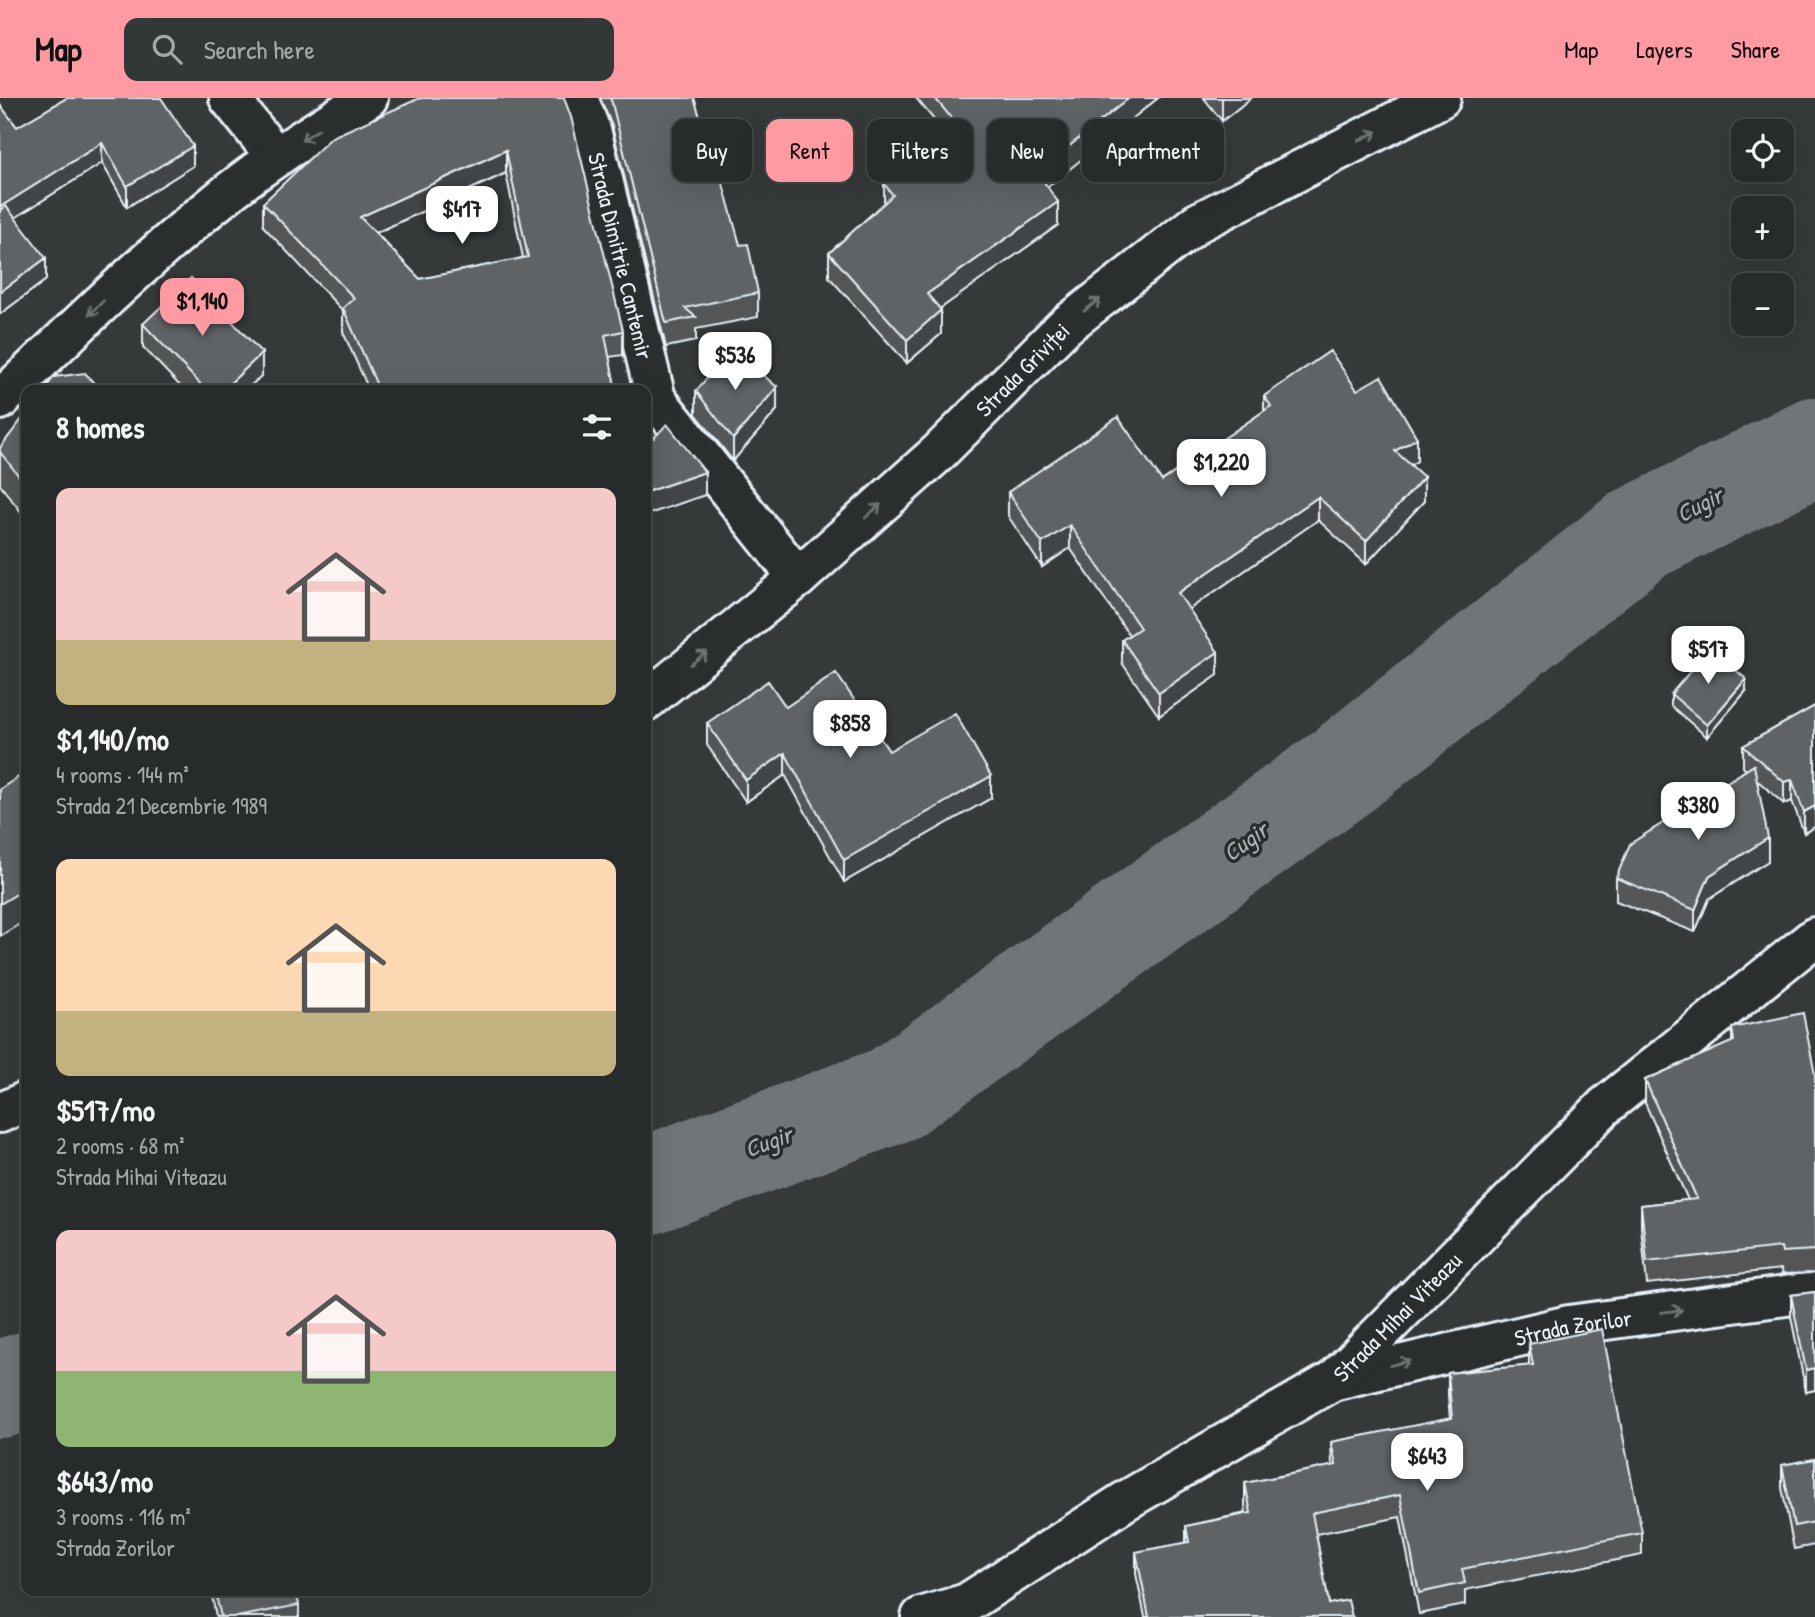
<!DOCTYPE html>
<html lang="en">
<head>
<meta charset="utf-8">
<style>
  :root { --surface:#282b2c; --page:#343738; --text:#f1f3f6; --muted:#a5a7a9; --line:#444748; --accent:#ff9aa2 }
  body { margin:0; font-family:"Patrick Hand",sans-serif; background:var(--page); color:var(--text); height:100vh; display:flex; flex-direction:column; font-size:26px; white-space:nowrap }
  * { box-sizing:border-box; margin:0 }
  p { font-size:23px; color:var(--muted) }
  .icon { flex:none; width:38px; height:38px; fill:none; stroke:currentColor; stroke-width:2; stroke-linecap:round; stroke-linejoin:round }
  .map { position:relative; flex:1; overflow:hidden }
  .side { position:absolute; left:21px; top:287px; width:630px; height:1211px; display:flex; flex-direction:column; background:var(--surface); border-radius:14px; box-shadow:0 7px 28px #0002,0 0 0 2px var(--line) }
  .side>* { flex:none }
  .top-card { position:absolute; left:672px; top:21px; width:665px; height:63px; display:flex; gap:14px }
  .buttons { position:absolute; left:1731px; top:21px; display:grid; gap:14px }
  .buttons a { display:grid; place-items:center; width:63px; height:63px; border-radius:14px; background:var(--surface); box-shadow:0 7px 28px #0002,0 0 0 2px var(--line); font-size:35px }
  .price { position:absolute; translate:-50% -60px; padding:0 16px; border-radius:14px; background:#fff; color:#222; font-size:23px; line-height:46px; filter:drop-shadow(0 2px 4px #0008) }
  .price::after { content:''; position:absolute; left:50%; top:42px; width:21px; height:16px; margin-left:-10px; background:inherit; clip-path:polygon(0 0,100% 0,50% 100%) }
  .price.selected { background:var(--accent); color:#111 }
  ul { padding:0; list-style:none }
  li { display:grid; align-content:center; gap:14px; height:371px; padding:0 35px }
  li span { display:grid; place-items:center; height:217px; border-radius:14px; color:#555 }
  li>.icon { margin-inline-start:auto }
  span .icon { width:126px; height:126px; fill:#fffc; stroke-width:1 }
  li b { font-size:30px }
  h2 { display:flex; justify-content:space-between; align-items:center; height:84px; padding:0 35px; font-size:30px }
  .tag { padding:0 24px; border-radius:14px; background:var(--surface); box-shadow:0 7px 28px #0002,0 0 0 2px var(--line); font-size:24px; line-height:63px }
  .tag.selected { background:var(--accent); color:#111 }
  header { display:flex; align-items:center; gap:42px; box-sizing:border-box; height:98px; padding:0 35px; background:var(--accent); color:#111 }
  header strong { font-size:33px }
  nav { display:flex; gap:38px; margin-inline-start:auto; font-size:24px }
  .search { width:490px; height:63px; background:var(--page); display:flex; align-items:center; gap:18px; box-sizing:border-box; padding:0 24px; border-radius:14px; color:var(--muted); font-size:26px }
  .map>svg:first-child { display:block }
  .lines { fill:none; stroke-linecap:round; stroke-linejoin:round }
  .river { stroke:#707579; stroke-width:98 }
  .minor-casing { stroke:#e8f1f8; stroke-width:44 }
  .major-casing { stroke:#e8f1f8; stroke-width:44 }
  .minor { stroke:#2a2d2e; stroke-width:38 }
  .major { stroke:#2a2d2e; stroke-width:38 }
  .wall { fill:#525557; stroke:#e8f1f8; stroke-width:2; fill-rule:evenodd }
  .shaded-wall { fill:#424547; stroke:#e8f1f8; stroke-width:2 }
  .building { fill:#5f6365; stroke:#e8f1f8; stroke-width:2; fill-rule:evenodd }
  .oneway { stroke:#6c7275 }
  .labels { text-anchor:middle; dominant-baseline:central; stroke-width:7; stroke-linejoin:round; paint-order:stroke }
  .street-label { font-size:23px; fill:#e8f1f8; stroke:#2a2d2e }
  .water-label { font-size:24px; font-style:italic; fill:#acb3b8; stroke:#2a2d2e }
</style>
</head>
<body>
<header>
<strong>Map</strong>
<div class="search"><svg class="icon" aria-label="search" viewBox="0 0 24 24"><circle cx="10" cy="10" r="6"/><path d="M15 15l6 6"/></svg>Search here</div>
<nav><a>Map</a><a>Layers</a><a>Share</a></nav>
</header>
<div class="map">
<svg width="1815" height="1519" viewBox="0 0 1815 1519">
  <rect width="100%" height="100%" fill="#35393a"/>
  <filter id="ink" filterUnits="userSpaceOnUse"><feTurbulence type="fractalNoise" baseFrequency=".0143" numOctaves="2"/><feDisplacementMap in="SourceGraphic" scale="14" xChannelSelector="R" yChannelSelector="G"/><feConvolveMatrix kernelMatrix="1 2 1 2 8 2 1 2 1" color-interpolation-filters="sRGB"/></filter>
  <g filter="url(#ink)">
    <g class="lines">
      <path class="river" d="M646,1088L894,996L1344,672L1637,437L1815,348
        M0,1291L26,1283"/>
      <g class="minor-casing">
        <g id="minor">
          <path d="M229,0L276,59"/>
          <path id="s1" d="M578,0L592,36L656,301L798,480"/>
          <path id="s2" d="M1336,1282L1569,1227L1815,1194"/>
          <path id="s3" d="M921,1519L967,1505L1125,1403L1334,1282L1605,1008L1815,839"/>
        </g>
      </g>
      <g class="major-casing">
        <g id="major">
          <path d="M0,302C71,234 141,165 218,103C265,64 317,32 368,0"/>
          <path id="s4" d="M646,603L798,480L938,355L1064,229L1197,125L1441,0"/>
          <path d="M0,1015L26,1003"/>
        </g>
      </g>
      <use href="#minor" class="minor"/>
      <use href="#major" class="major"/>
    </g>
    <path class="wall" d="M67,0L193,68L127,109L102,65L15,120L46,182L0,216V7L17,29Z
      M564,0L623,233V257L609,259L615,288L618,292H369L343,234V213L263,128V105ZM506,75L523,160L420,181L376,135Z
      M600,0H694L740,147L758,195V219L696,231V243L666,249L612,28Z
      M916,0H1158L1047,89L1058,127L939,211L941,236L907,265L829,179V155L884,105V86L949,40Z
      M1204,0H1251L1222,23Z
      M143,226L262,277L246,292H184L143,249Z
      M1357,292L1417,363L1410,367L1424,403L1366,466L1318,422L1189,511L1218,577L1159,618L1122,565V542L1129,537L1070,450L1042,469L1008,418V394L1162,383L1264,313V298Z
      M696,293L777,312L733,363L696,316Z
      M26,316V420L0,387V350Z
      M1746,593L1707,639L1671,608V596Z
      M1815,608V729L1804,735L1792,703L1784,706L1757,682L1768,763L1709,801L1695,834L1616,803V780L1746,672L1743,669V648Z
      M786,609L889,653L991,700L844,784L785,677L746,704L707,647V625Z
      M1732,930L1815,977V1175L1782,1176L1781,1171L1647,1186L1641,1130V1107L1688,1102L1645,1005V982L1732,944Z
      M1815,1194V1292L1806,1294L1791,1219V1197Z
      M1529,1246L1642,1435V1457L1465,1492V1507L1419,1516L1400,1419L1316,1436L1329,1506L1352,1519H1145L1136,1476V1454L1186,1445V1428L1246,1415L1245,1407V1385L1332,1368L1331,1344L1450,1321L1448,1297V1275L1529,1268Z
      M1815,1361V1447L1794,1451L1782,1390V1367Z
      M211,1493H296L299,1507V1519H216Z"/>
    <path class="shaded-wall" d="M1129,0H1158L1037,97V74Z
      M1222,0H1251L1222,23Z
      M102,45V65L0,129V109Z
      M193,48V68L127,109V88Z
      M506,52V75L360,142V119Z
      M1058,104V127L927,220V196Z
      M46,160V182L0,216V194Z
      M941,212V236L907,265V242Z
      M262,255V277L246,292H223Z
      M777,289V312L733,363V341Z
      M1417,340V363L1395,377V353Z
      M705,374V397L646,417V394Z
      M1424,379V403L1366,466V443Z
      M1318,399V422L1178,519V495Z
      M1070,427V450L1042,469V445Z
      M1218,554V577L1159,618V595Z
      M1746,581V593L1707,639V627Z
      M785,655V677L746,704V682Z
      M991,678V700L844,784V762Z
      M1792,682V703L1784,706V684Z
      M1815,708V729L1804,735V714Z
      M1768,740V763L1709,801L1695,834V812L1709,778Z
      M26,790V822L0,838V806Z
      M1815,1270V1292L1806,1294V1272Z"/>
    <path class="building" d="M67,0H161L193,48L127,88L102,45L0,109V7L17,29Z
      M420,0H564L571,19L623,233L605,237L615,288L618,292H379L343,210L354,200L263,105L332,39ZM506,52L528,159L420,181L360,119Z
      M610,0H694L713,61H716L740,147L748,146L758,195L685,210L696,219L666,225L612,5Z
      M935,0H1129L1037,74L1058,104L927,196L941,212L907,242L829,155L893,97L884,86L961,32Z
      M6,108L46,160L0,194V113Z
      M191,180L262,255L223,292H206L143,226Z
      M732,250L777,289L733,341L696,293Z
      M1330,253L1357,292L1381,278L1417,340L1395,353L1424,379L1366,443L1318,399L1178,495L1218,554L1159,595L1122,542L1140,530L1070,427L1042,445L1008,394L1118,319L1162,383L1271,308L1264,298Z
      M85,275L100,292H44L54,279Z
      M26,316V387L0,354V350Z
      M667,326L705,374L646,394V329L654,340Z
      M1710,550L1746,581L1707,627L1671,596Z
      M836,575L889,653L955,615L991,678L844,762L785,655L746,682L707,625L768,583L786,609Z
      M1815,608V708L1804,714L1792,682L1784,684L1743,648Z
      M1754,667L1768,740L1709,778L1695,812L1616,780L1630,746Z
      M26,674V790L0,806V691Z
      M1803,915L1815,977V1152L1782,1154L1781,1149L1647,1164L1641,1107L1697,1101L1645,982L1734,943L1732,930Z
      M1815,1194V1270L1806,1272L1791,1197Z
      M1602,1231L1642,1435L1462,1471L1465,1485L1419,1495L1400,1397L1312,1415L1329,1506L1348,1502L1352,1519H1149L1136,1454L1189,1444L1186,1428L1251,1415L1245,1385L1336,1367L1331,1344L1452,1320L1448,1275L1533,1267L1529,1246Z
      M1815,1361V1424L1794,1428L1782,1367Z
      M215,1493H296L299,1507L237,1519H221Z"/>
    <defs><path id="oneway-shaft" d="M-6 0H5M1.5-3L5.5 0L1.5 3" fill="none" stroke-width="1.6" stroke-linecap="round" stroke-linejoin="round" transform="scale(1.75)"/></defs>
    <g class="oneway">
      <use href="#oneway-shaft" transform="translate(310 37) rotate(147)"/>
      <use href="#oneway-shaft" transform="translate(1368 38) rotate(-27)"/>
      <use href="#oneway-shaft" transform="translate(1092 207) rotate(-38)"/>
      <use href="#oneway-shaft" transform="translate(96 210) rotate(136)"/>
      <use href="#oneway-shaft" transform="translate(873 413) rotate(-42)"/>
      <use href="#oneway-shaft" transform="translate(699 560) rotate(-39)"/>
      <use href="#oneway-shaft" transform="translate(1672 1213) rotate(-8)"/>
      <use href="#oneway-shaft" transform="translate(1400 1265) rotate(-14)"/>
    </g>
  </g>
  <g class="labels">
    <g class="street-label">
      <text stroke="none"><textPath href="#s1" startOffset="164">Strada Dimitrie Cantemir</textPath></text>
      <text stroke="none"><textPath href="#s4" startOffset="502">Strada Griviței</textPath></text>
      <text stroke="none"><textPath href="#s3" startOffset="567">Strada Mihai Viteazu</textPath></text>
      <text stroke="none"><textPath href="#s2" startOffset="243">Strada Zorilor</textPath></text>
    </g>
    <g class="water-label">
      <text transform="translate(1699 406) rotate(-27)">Cugir</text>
      <text transform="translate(1245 743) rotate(-36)">Cugir</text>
      <text transform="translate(768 1043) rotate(-20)">Cugir</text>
    </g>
  </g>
</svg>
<div class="buttons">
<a><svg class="icon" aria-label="locate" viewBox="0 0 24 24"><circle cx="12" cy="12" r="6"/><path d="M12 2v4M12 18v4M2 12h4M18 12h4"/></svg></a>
<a>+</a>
<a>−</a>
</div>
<b class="price" style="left:462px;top:148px">$417</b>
<b class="price selected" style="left:202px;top:240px">$1,140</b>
<b class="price" style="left:735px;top:294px">$536</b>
<b class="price" style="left:1221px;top:401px">$1,220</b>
<b class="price" style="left:1708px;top:588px">$517</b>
<b class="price" style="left:850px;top:662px">$858</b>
<b class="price" style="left:1698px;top:744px">$380</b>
<b class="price" style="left:1427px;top:1395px">$643</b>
<div class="top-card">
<a class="tag">Buy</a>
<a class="tag selected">Rent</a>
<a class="tag">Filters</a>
<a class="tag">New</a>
<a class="tag">Apartment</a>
</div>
<section class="side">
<h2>8 homes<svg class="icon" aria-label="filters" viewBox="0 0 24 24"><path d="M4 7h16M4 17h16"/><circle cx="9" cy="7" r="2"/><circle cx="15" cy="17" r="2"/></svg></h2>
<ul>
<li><span style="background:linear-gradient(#f6c9c9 70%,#c2b280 0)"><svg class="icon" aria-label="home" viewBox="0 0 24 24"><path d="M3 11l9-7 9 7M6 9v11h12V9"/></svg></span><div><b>$1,140/mo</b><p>4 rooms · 144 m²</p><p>Strada 21 Decembrie 1989</p></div></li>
<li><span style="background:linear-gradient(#ffd9b3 70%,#c2b280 0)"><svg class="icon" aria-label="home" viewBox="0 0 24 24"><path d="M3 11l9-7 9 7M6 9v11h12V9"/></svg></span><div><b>$517/mo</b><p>2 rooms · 68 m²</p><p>Strada Mihai Viteazu</p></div></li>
<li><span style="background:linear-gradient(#f6c9c9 65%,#8fb573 0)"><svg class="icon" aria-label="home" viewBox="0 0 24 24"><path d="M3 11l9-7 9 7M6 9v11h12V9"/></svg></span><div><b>$643/mo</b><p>3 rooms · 116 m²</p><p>Strada Zorilor</p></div></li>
</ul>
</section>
</div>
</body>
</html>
